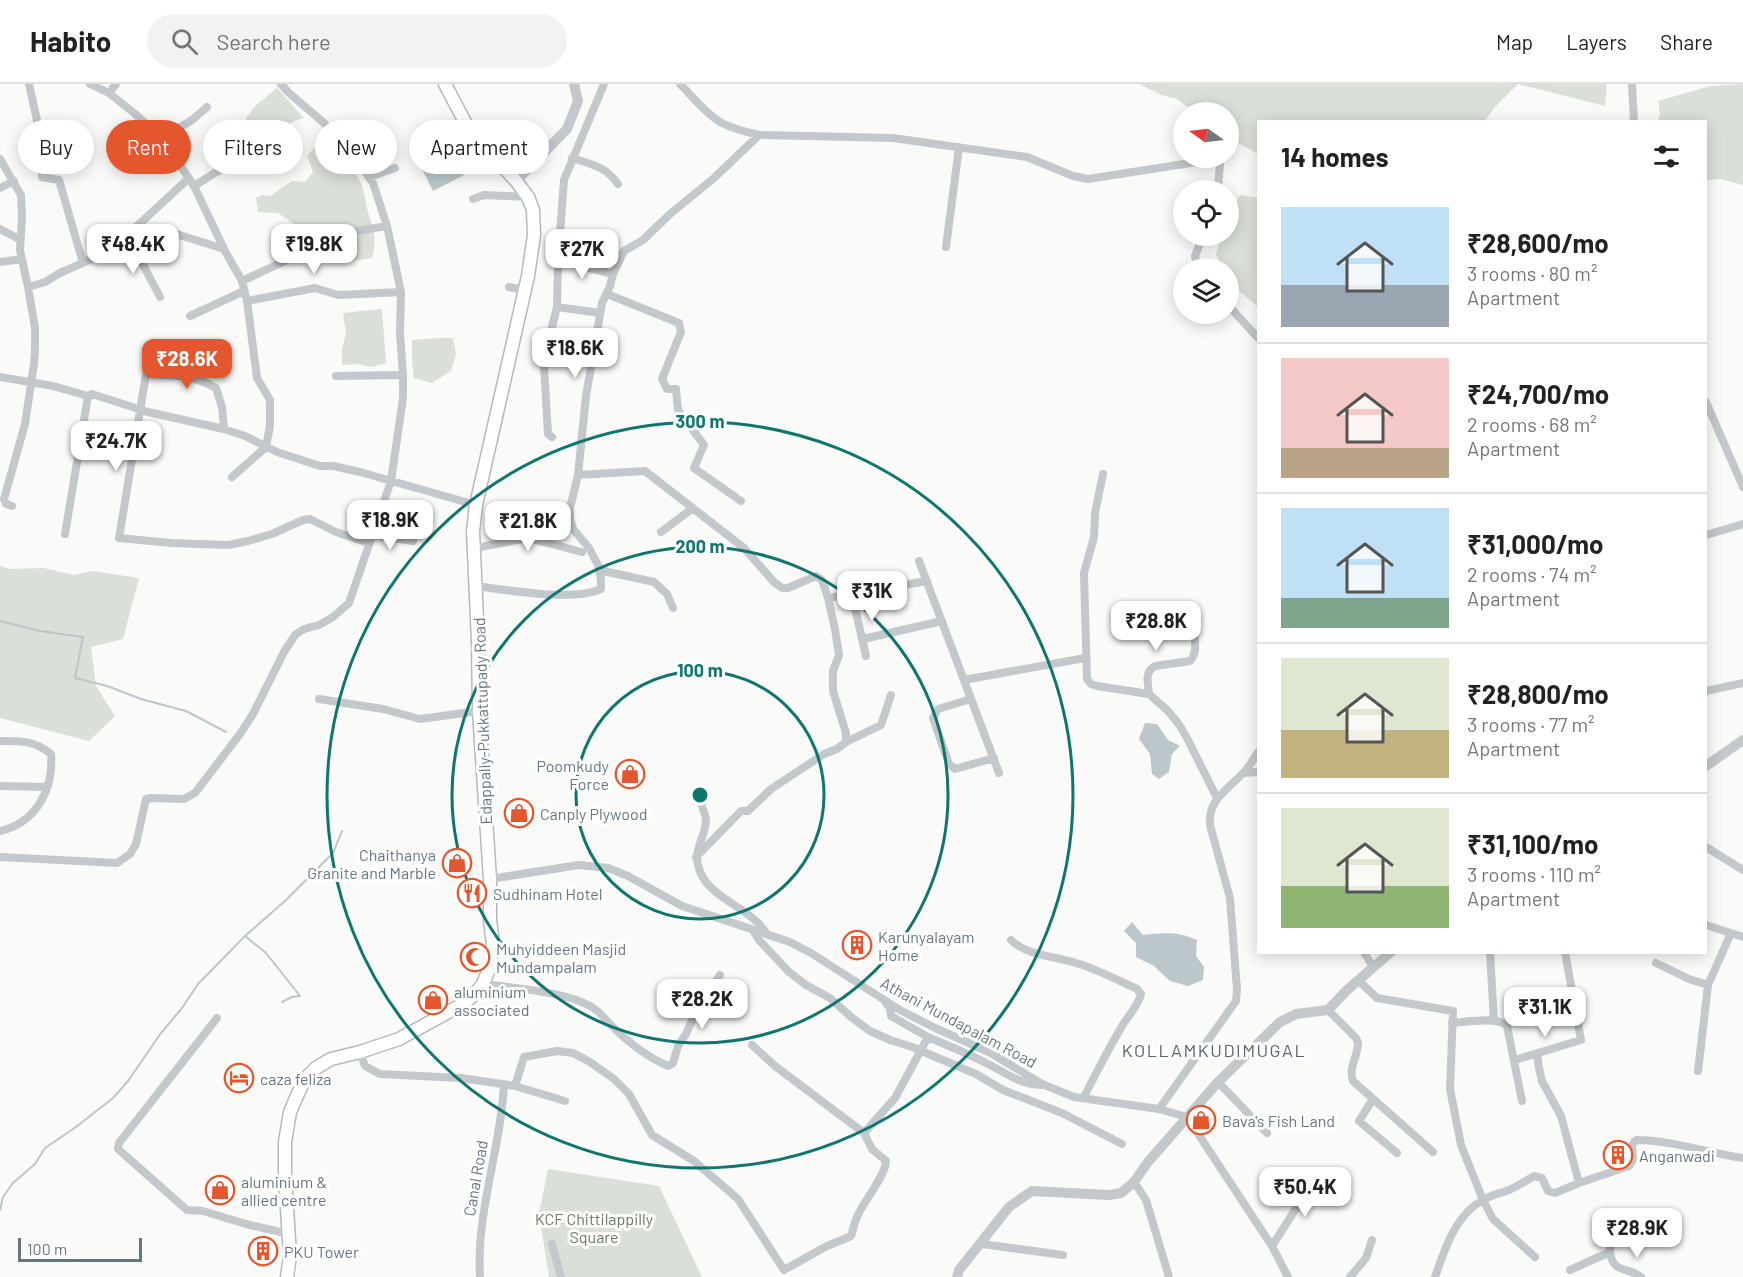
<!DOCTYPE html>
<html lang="en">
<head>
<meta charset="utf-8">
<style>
  :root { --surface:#fff; --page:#f2f2f2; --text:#222; --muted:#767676; --line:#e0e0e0; --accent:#e4572e }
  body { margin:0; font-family:Barlow,sans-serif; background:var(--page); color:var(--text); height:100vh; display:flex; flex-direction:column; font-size:22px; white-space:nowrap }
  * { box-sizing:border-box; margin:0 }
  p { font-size:20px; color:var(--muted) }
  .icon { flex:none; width:33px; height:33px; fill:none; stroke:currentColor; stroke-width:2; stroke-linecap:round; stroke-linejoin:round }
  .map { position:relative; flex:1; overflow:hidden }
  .sheet { position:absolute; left:1257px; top:36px; width:450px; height:834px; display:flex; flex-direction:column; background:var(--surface); border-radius:0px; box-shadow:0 3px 15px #0003 }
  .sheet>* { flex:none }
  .banner { position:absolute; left:18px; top:36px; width:570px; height:54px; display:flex; gap:12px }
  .needle { width:39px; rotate:284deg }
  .buttons { position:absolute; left:1173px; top:18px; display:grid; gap:12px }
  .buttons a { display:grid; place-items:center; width:66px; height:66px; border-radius:50%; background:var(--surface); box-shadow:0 3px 15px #0003; font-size:30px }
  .scale { position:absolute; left:18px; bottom:15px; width:124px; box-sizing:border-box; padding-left:6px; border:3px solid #657683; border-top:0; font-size:16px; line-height:21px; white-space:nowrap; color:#657683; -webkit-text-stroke:4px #fff; paint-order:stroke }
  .price { position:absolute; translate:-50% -51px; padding:0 14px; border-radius:12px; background:#fff; color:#222; font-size:20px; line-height:39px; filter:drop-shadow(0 2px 3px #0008) }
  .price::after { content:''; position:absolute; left:50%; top:36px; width:18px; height:14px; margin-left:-9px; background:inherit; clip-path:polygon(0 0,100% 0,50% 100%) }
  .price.current { background:var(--accent); color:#fff }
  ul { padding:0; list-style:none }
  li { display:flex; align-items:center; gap:18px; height:150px; padding:0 24px }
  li+li { border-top:2px solid var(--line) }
  li span { display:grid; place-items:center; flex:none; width:168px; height:120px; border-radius:0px; color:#555 }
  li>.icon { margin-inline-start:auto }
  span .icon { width:72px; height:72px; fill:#fffc; stroke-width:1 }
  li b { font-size:26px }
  h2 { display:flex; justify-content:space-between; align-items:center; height:72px; padding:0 24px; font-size:26px }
  .pill { padding:0 21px; border-radius:27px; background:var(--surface); box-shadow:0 3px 15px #0003; font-size:21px; line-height:54px }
  .pill.current { background:var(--accent); color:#fff }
  header { display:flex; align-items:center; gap:36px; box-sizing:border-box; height:84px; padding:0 30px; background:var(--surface); border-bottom:2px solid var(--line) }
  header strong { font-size:28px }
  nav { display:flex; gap:33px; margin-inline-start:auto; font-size:21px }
  .search { width:420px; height:54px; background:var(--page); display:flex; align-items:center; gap:15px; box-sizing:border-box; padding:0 21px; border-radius:33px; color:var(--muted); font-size:22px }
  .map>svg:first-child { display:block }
  .green { fill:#dadfd7 }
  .water { fill:#bbc7cb }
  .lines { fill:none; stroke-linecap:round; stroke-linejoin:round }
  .stream { stroke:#bbc7cb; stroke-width:2 }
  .secondary-casing { stroke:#b3babf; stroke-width:15 }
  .minor { stroke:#c3c8cc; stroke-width:8 }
  .tertiary { stroke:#c3c8cc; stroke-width:10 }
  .secondary { stroke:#fff; stroke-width:12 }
  .ring { fill:none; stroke:#0f766e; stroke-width:3 }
  .labels { text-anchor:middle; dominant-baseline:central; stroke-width:6; stroke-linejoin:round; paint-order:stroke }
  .street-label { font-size:16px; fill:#657683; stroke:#fff }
  .poi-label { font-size:16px; fill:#657683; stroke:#fff; text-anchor:start }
  .park-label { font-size:16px; fill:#687a64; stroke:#fff }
  .neighbourhood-label { font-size:18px; letter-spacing:1.5px; fill:#57646e; stroke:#fff }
  .centre { fill:#0f766e; stroke:#fff; stroke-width:3 }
  .ring-label { font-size:18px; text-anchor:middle; font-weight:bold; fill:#0f766e; stroke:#fff; stroke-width:6; stroke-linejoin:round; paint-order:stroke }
</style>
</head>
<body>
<header>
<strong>Habito</strong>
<div class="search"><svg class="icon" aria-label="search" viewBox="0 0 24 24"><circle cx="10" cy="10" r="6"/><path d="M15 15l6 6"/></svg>Search here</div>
<nav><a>Map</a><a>Layers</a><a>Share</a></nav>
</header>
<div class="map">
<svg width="1743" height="1193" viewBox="0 0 1743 1193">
  <rect width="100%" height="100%" fill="#fafaf8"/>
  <path class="green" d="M1140,0H1605L1607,2L1605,22L1518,0L1493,25L1485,37L1258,38V70L1229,54L1228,28H1194L1177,15L1161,11Z
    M1743,0V101L1721,95L1706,96V38L1658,37L1660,30L1658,17L1710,2Z
    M277,4L304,34L292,38L260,65L257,51L246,34L255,22Z
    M326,56C335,70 347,79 357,92C365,103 364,114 368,128C374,147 377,153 372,174L352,177L337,174L322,165L313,153L278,129L258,128L256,114L262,111L270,112L292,97L305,98L313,88L307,72L314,64Z
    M1240,111L1258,114V223L1229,198L1228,184H1223L1216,171L1221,152H1228L1229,131Z
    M382,225L386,279L371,283L358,280L342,281V265L346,249L343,229Z
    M440,254H453L456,270L451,287L432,299L414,294L412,277V256Z
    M0,482L11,485L44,484L74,491L92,487L139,494L123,555L91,563L96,602L115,632L89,657L0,634Z
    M548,1085L659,1102L702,1193H549L539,1130Z"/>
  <path class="water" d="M448,53L453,70L464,91L433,107L415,71L420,66Z
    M1145,639L1157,640L1168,656L1180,662L1172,670L1169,688L1159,695L1152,690L1150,670L1139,655Z
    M1132,838L1143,851C1164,849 1177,847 1197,856L1196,872L1204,883L1203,896L1188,902L1170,897L1154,882L1136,873V859L1124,847Z"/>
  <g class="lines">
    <path class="stream" d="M0,537L40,547L83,553L75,594L107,602L141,615L186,627L226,648
      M245,852L286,816L333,769L342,747
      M0,1126L3,1113L13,1099L35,1080L45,1064L76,1043L113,1014L128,997L161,949L182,924L198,900L245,852L266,869L300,912L292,913L282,918"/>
    <g class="secondary-casing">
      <path id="secondary" d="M287,1193L290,1172L285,1092V1058L290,1028L304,996L316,984L331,975L360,968L399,955L463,920L475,910L483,900L489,885L493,860L490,836V795L479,627L478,557L473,447L476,421L528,192L534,151L533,126L528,113L516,97L486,64L466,40L445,0"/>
    </g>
    <path class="minor" d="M29,0L40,50L42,93L59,96L83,179
      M90,0L109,9L134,29L155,48L176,75L194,102L225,167L242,197L247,217L257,294L270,316V342L266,363L232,393
      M680,0C693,13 706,30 722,39C734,45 746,48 759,51L893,54L1027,73L1073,92L1088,95L1216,75L1220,79L1218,106
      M1632,0L1634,38
      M109,9L116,0
      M161,55L192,36L207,23
      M572,74C593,81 605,82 618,100
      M0,75L21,111L22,132L20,166L28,203L35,244V265L34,280L25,340L4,415L6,420L12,422
      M369,93L395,84
      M194,102L242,72L253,85
      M0,104L14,97
      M473,115L484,111L528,113
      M0,145L19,155
      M170,148L224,165
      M119,158L140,175L160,213
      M946,163L959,63
      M558,176L613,190
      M0,178L22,175
      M1198,184L1195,172L1203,152
      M242,197L345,149L387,142
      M28,203L45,198L60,189L98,172L122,156L189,94
      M509,203L525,206
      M607,210L679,239L681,248L662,295L667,305H676L678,326L704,361L694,384L741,417
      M247,217L315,204L338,211L401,208
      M1228,221L1258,254
      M557,223L600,229
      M190,232L244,207
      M336,292L403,291
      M0,293L53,302L88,312L92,310L148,328L224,345L245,352L277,368L320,382H333L360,388L476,421
      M1706,318L1743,403
      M224,345L222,323L216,304C192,290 173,292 146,290L119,454L171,459L228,461L248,457L272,450L303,436L310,435L336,448L369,459
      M552,353L548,350L544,282L547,263L557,223L558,176L564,96L604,0
      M1103,390L1095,429L1094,453L1084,489L1087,595L1091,600L1097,602L1149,610L1168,627L1178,639L1186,652L1217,714
      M578,391L645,387L744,464L774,498L782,504H788L816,492L822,496L828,514L835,545L839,571L833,587V607L846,649V658L837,665L824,670L771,705L748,727H741L696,773
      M661,448L693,424
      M65,450L88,312
      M372,451L413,457
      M1706,451L1743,440
      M475,464L528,454L582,468
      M919,477L999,689
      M599,486L654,498L667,510L673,524
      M476,502C508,506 572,518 601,505V495L598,481L589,464L573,445L570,435V424L578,391L586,312L602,219L610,202L613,190L624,167L643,156L670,130L714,94L759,51
      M852,511L866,572
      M828,514L927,497
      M863,555L942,537
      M964,596L1085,574
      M1706,607L1743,599
      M1149,610C1148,599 1144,588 1155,582L1190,577C1200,566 1193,549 1191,535
      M319,615L383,625L420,635L479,627
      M971,615L938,625L933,634L949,680L955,685L994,674
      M0,657C21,657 34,656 51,670C54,705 36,739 0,747
      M846,658L881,641L891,611
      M1244,689L1258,688
      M0,702L47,703
      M702,722C703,726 706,732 706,736C706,751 694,764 698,781C704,810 738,819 757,838C761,841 763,845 766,849
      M1706,763L1743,786
      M0,773L117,779L130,770L136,760L146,715L151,714L184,715L195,709L240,650L253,630L284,568L295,551L304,545L319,541L333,533L349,519L391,397L403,314V291L400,249L401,208L387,142L373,99L354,72L324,39L289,9L281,0
      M490,795L579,781L608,784L628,792L682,822L790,858L811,869L900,926L935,944L989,968L1042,1000L1074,1013L1159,1025L1187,1033L1272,1162L1288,1193
      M1706,841L1743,853
      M753,846L759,856L789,888L806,901L830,914L851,933L870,947L890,956L912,963L976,990L1003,1006L1062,1029L1122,1060
      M1011,856C1027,872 1055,872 1076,879C1097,885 1117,896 1137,905L1141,910C1138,922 1128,932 1122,942C1108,966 1096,989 1084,1013
      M1364,868L1373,883
      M1490,868L1494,937
      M1656,879L1689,895L1708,901
      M1358,896L1377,914L1453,927L1450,1005L1461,1061L1483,1116L1493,1135L1535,1173
      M483,900C513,904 573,908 596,926C602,930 606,937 612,942C628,958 647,973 668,982L673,979L678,962L686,950L695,930L720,891
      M886,919L890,924L891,932L928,953
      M1328,926L1356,954L1358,959C1358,972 1348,984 1353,997L1433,1068
      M217,934L119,1059L118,1065L187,1126L203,1127L246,1140L289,1150
      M1452,939C1465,938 1498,932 1507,942L1522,1017
      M360,968L365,982L380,990L461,994L515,1002L524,973L557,967L573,969L590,978L614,995L629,1010L652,1051L694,1077L738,1115L784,1186L825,1163L851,1152C853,1146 854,1140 857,1133C863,1118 886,1091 886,1077L872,1065L864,1049L775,982L752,961
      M1537,970L1539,984L1542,997L1561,1032L1579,1099
      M1515,976L1581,956L1565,868
      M1698,987L1708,901L1731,849
      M1218,998L1267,1049
      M515,1002L565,1017
      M1373,1015L1359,1037L1397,1069
      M1159,1025L1236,917L1237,906L1230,814L1210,741C1208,716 1226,707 1241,691C1248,685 1253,676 1258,668
      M864,1049L895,1014L928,953C947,961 966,969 984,978C1003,987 1020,1001 1041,1001
      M1134,1098L1146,1116L1169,1193
      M552,1160L561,1193
      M982,1160L1063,1171
      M1272,1162L1316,1093
      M1610,1168C1613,1190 1627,1182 1641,1193
      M1570,1186L1610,1168V1152L1605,1136
      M480,1193C476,1127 501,1065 504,1000
      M1350,1193L1366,1174L1372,1156
      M1435,1193C1445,1165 1455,1131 1483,1116C1491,1111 1501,1109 1509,1106C1518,1102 1526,1097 1534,1092L1542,1094L1548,1107L1555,1109L1579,1099L1629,1082L1633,1076L1632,1061L1636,1056C1672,1056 1707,1069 1743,1074"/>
    <path class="tertiary" d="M516,97L567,45L578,17L574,0
      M1706,682L1743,656
      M957,1193L959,1186L1009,1123L1032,1107L1109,1111L1121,1109L1134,1098L1148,1078L1218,998L1280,938L1296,930L1328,926L1347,906L1391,868"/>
    <use href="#secondary" class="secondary"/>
  </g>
  <g class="ring">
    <circle cx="700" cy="711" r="124"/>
    <circle cx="700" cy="711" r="248"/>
    <circle cx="700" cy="711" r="373"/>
  </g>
  <defs>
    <g id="shop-ring" transform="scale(1.5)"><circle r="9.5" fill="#fff" stroke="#e4572e" stroke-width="1.5"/><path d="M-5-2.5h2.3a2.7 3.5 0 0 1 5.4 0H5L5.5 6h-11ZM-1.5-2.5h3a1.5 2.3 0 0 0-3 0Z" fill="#e4572e"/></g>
    <g id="restaurant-ring" transform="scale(1.5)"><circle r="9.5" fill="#fff" stroke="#e4572e" stroke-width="1.5"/><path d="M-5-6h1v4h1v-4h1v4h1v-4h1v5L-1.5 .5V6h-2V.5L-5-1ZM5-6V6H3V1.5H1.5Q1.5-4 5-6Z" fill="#e4572e"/></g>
    <g id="building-ring" transform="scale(1.5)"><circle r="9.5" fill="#fff" stroke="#e4572e" stroke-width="1.5"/><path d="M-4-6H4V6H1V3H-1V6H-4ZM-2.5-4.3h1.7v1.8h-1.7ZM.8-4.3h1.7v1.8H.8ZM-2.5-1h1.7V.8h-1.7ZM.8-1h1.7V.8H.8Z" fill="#e4572e"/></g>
    <g id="mosque-ring" transform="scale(1.5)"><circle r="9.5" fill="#fff" stroke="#e4572e" stroke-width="1.5"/><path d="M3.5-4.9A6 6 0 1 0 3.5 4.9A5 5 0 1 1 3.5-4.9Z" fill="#e4572e"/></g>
    <g id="hotel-ring" transform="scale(1.5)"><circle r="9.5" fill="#fff" stroke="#e4572e" stroke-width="1.5"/><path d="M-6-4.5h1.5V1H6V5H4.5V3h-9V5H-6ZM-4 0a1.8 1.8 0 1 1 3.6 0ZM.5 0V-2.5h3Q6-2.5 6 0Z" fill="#e4572e"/></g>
  </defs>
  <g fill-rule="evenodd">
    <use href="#shop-ring" x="630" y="690"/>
    <use href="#shop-ring" x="519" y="729"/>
    <use href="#shop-ring" x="457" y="779"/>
    <use href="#restaurant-ring" x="472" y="809"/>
    <use href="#building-ring" x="857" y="861"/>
    <use href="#mosque-ring" x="475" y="873"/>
    <use href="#shop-ring" x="433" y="916"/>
    <use href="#hotel-ring" x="239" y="994"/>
    <use href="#shop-ring" x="1201" y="1036"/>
    <use href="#building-ring" x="1618" y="1071"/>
    <use href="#shop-ring" x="220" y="1106"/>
    <use href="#building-ring" x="263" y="1167"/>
  </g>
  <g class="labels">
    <g class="street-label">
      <text transform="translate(482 637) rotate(-92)">Edappally-Pukkattupady Road</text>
      <text transform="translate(959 938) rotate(28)">Athani Mundapalam Road</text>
      <text transform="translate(475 1094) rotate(-80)">Canal Road</text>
    </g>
    <g class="poi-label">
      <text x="609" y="681" text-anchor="end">Poomkudy<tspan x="609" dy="18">Force</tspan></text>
      <text x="540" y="729">Canply Plywood</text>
      <text x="436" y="770" text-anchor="end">Chaithanya<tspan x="436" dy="18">Granite and Marble</tspan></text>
      <text x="493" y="809">Sudhinam Hotel</text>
      <text x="878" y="852">Karunyalayam<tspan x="878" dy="18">Home</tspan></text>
      <text x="496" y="864">Muhyiddeen Masjid<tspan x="496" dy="18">Mundampalam</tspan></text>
      <text x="454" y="907">aluminium<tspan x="454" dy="18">associated</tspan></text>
      <text x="260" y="994">caza feliza</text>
      <text x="1222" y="1036">Bava's Fish Land</text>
      <text x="1639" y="1071">Anganwadi</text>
      <text x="241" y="1097">aluminium &amp;<tspan x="241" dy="18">allied centre</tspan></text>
      <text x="284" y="1167">PKU Tower</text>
    </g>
    <g class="park-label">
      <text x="594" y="1134">KCF Chittilappilly<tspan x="594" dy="18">Square</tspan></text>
    </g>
    <g class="neighbourhood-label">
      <text x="1214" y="966">KOLLAMKUDIMUGAL</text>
    </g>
  </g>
  <circle cx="700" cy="711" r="9" class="centre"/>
  <g class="ring-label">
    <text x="700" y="344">300 m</text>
    <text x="700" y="469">200 m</text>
    <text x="700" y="593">100 m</text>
  </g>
</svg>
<div class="buttons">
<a><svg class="needle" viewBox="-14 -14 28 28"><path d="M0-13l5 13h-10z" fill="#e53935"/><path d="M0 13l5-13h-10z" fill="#767676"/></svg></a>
<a><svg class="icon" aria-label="locate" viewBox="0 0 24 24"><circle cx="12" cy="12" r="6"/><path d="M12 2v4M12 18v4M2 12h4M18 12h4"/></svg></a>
<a><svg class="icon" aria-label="layers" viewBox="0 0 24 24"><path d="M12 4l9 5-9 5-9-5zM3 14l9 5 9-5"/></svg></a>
</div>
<div class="scale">100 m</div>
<b class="price" style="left:133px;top:191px">₹48.4K</b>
<b class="price" style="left:314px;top:191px">₹19.8K</b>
<b class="price" style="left:582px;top:196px">₹27K</b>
<b class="price" style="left:575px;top:295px">₹18.6K</b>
<b class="price current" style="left:187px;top:306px">₹28.6K</b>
<b class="price" style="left:116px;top:388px">₹24.7K</b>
<b class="price" style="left:390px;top:467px">₹18.9K</b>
<b class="price" style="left:528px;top:468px">₹21.8K</b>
<b class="price" style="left:872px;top:538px">₹31K</b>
<b class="price" style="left:1156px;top:568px">₹28.8K</b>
<b class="price" style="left:702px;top:946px">₹28.2K</b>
<b class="price" style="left:1545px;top:954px">₹31.1K</b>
<b class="price" style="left:1305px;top:1134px">₹50.4K</b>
<b class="price" style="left:1637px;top:1175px">₹28.9K</b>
<div class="banner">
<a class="pill">Buy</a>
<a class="pill current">Rent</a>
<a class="pill">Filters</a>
<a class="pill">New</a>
<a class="pill">Apartment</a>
</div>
<section class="sheet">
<h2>14 homes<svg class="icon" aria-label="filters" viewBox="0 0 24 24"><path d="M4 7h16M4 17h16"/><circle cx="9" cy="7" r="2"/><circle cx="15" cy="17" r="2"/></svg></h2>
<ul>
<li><span style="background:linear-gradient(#bfe0f5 65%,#9aa5b1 0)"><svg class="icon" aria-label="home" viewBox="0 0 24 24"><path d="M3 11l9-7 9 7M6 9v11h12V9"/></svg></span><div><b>₹28,600/mo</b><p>3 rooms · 80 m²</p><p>Apartment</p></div></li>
<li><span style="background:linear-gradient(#f6c9c9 75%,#b9a48a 0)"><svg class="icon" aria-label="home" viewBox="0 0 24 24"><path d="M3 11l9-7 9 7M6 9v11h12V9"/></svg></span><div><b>₹24,700/mo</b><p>2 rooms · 68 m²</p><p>Apartment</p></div></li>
<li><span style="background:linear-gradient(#bfe0f5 75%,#7fa58c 0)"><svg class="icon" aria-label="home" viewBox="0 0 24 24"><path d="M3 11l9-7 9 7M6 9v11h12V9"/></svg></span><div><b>₹31,000/mo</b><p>2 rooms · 74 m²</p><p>Apartment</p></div></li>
<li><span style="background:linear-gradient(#dfe7d0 60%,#c2b280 0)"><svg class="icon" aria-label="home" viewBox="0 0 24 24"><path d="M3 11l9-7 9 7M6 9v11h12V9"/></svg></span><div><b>₹28,800/mo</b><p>3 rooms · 77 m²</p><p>Apartment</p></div></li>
<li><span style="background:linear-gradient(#dfe7d0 65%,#8fb573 0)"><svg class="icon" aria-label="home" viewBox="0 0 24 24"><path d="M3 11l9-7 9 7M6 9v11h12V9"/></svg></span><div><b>₹31,100/mo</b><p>3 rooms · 110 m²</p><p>Apartment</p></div></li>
</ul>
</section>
</div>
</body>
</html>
